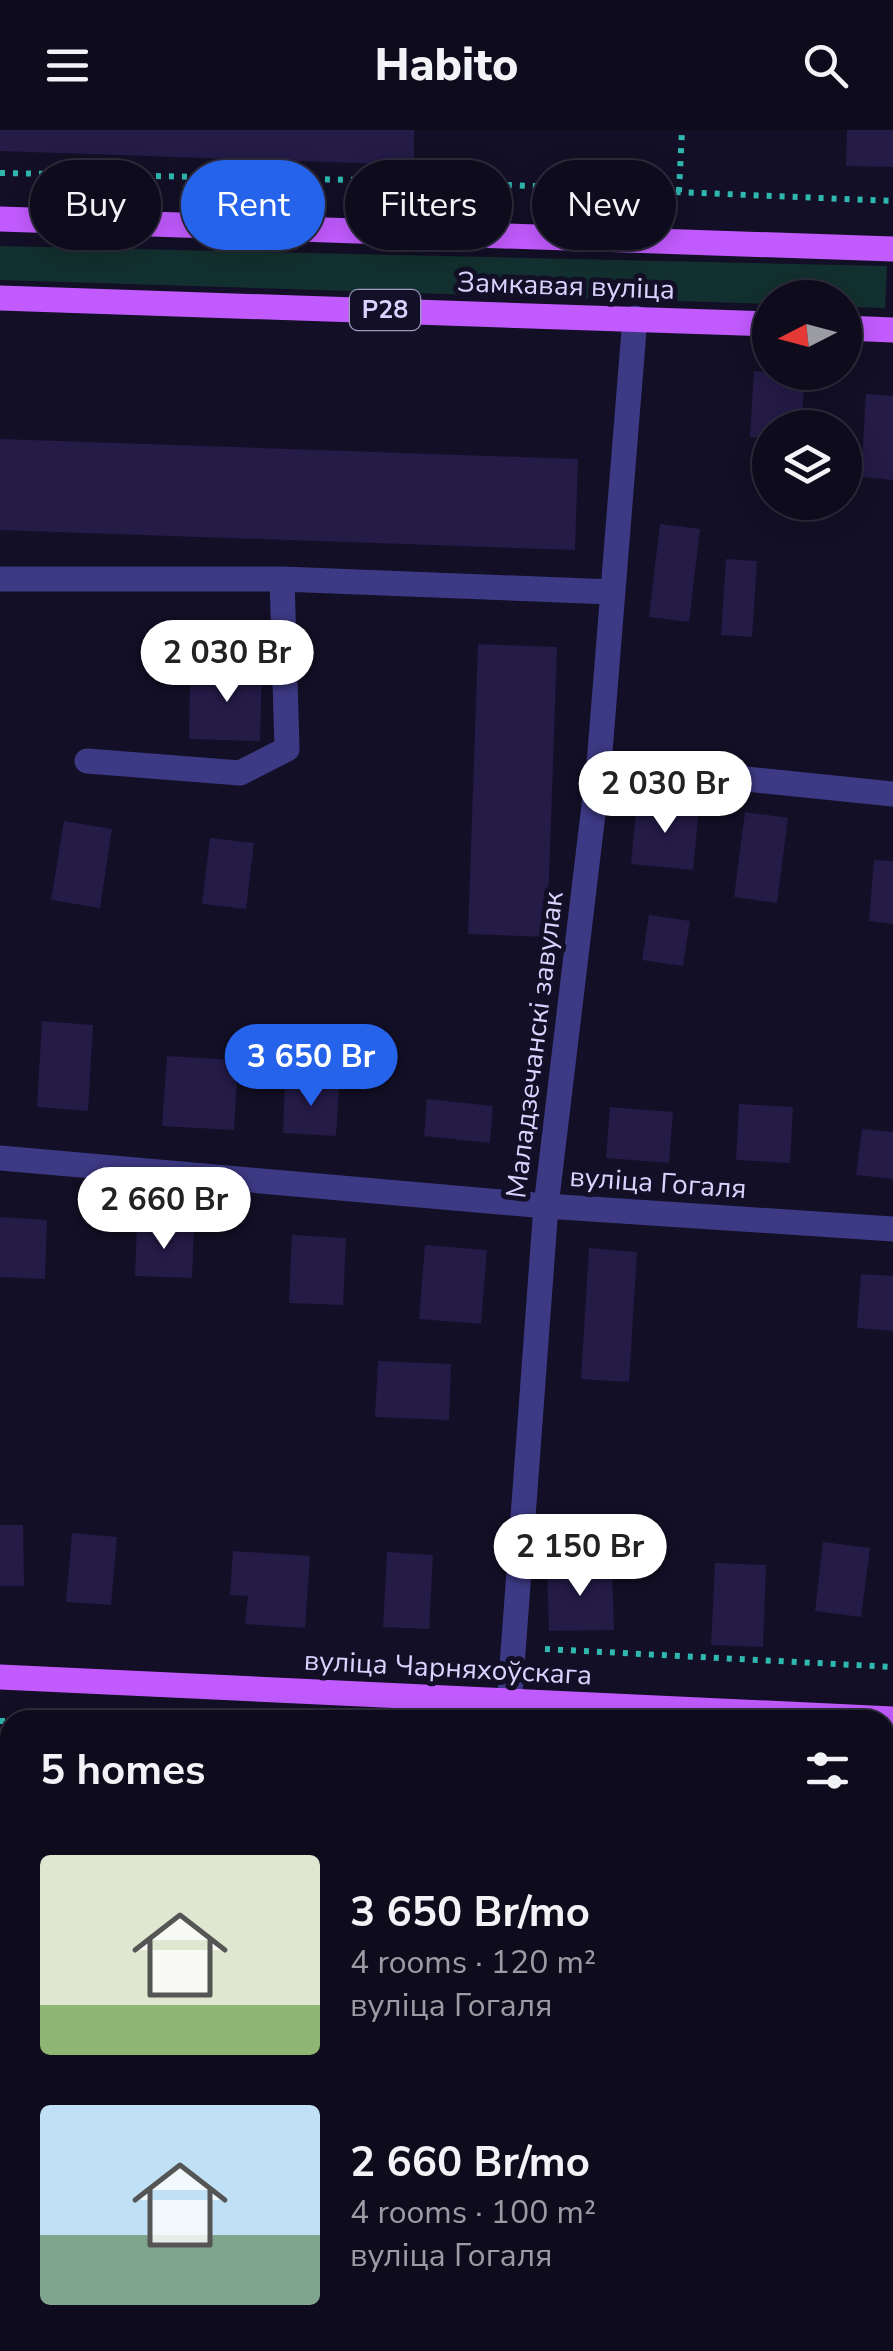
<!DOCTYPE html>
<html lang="en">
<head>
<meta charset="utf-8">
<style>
  :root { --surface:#0e0b1c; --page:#171425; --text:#f1f3f6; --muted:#9b9ba3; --line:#2e2b3b; --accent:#2563eb }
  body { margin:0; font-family:"Nunito Sans",sans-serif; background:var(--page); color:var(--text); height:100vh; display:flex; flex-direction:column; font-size:38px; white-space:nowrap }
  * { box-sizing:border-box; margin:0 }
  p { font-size:32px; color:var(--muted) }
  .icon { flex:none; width:55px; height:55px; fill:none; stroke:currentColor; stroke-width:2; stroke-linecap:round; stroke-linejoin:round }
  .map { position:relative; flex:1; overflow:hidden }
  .panel { position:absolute; left:0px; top:1580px; width:895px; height:642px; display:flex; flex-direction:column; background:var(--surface); border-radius:30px 30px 0 0; box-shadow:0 5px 25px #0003,0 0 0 2px var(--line) }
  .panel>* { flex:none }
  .hud { position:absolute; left:30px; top:30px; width:835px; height:90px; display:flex; gap:20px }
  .needle { width:65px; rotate:264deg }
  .tools { position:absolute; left:752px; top:150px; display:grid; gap:20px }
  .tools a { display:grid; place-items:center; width:110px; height:110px; border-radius:50%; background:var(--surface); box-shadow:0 5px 25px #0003,0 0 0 2px var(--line); font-size:50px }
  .price { position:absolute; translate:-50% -85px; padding:0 22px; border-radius:35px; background:#fff; color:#222; font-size:32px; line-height:65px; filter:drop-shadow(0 2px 5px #0008) }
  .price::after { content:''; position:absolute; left:50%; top:60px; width:30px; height:22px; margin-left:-15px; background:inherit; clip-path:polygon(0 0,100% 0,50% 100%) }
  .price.on { background:var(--accent); color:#fff }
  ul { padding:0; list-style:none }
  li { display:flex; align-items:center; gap:30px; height:250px; padding:0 40px }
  li span { display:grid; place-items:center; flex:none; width:280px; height:200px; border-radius:10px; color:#555 }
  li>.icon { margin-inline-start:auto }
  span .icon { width:120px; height:120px; fill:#fffc; stroke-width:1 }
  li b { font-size:42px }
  h2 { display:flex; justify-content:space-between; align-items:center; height:120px; padding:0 40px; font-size:42px }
  .chip { padding:0 35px; border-radius:45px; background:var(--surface); box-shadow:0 5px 25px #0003,0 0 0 2px var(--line); font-size:35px; line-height:90px }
  .chip.on { background:var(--accent); color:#fff }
  header { display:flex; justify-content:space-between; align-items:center; height:130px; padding:0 40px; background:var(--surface); font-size:45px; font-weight:800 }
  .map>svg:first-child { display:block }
  .green { fill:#12302f }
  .building { fill:#241b47 }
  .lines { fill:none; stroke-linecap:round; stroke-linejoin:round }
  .path { stroke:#2fb8b0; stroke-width:6; stroke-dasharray:5 8; stroke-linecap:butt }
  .minor { stroke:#3d3a85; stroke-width:25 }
  .major { stroke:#c25bff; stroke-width:25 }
  .labels { text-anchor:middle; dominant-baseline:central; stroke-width:10; stroke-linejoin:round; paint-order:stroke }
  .shield { fill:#130f26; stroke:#9e99be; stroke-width:2.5 }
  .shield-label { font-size:25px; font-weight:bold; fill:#d9d4ff }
  .street-label { font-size:28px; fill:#d9d4ff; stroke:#130f26 }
</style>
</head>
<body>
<header><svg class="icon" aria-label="menu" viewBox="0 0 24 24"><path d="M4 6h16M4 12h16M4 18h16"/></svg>Habito<svg class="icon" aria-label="search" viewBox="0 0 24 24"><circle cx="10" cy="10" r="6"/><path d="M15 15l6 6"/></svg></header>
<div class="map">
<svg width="893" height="2221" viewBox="0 0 893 2221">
  <rect width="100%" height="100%" fill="#130f26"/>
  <path class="green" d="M0,116L887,136L885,178L845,177V168H770V174L0,150Z"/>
  <path class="building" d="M0,0H414V35L0,21Z
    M847,0H893V37L846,36Z
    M754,241L805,245L801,298H770V308L750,307Z
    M866,264L893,266V350L861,347Z
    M0,309L578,329L575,420L0,400Z
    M660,394L700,399L689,492L649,487Z
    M726,429L757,431L752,507L721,505Z
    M478,514L557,517L547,807L468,804Z
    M220,533L262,535L260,611L189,609L190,548L219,550Z
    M637,672L699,678L693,740L631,734Z
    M745,682L788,688L777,773L734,767Z
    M64,691L112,699L100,778L51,770Z
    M210,708L254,713L246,779L202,774Z
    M874,730L893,731V794L869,791Z
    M649,785L690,791L683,836L642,830Z
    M42,891L93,895L88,981L37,977Z
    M167,926L238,930L234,1000L162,996Z
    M285,953L339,955L336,1006L283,1003Z
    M427,969L493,976L490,1013L424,1006Z
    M739,974L793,977L790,1033L736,1030Z
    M610,977L673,982L669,1033L606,1028Z
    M862,999L893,1002V1049L856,1045Z
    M0,1087L47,1090L45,1149L0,1147Z
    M137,1095L194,1097L192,1148L135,1146Z
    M292,1105L346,1108L343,1175L289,1173Z
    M425,1115L487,1120L481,1194L419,1189Z
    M589,1118L637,1122L629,1252L581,1249Z
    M861,1144L893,1146V1201L857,1198Z
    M378,1231L451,1234L449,1290L375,1287Z
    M0,1395H23L24,1456H0Z
    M72,1403L117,1407L111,1475L66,1472Z
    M823,1412L870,1418L861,1487L815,1481Z
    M233,1421L310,1426L305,1498L245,1494L248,1466L230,1465Z
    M387,1422L433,1425L429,1499L383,1497Z
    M715,1433L766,1435L763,1517L711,1515Z
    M612,1437L614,1500L549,1501L547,1438Z
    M0,2194H10V2212H60L59,2221H0Z
    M150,2212H211L210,2221H150Z
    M304,2212H355L354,2221H303Z"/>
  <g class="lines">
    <path class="path" d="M0,43L412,51L893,71
      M679,62L682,0
      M545,1519L893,1537
      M0,1591H10
      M885,1636L893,1637"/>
    <path class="minor" d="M0,449H282L613,462
      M87,631L240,643L287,619L282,449
      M599,634L893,664
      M0,1028L546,1076L893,1099
      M508,1590L546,1076L599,634L635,188
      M0,2103L10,2104
      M885,2171H893
      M438,2221L439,2212"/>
    <path class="major" d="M0,89L893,119
      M0,168L770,194
      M845,198L893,200
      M0,1547L893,1589"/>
  </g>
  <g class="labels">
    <rect class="shield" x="350" y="160" width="70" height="40" rx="8"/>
    <g class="shield-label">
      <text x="385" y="180">Р28</text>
    </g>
    <g class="street-label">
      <text transform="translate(566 156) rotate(2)">Замкавая вуліца</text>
      <text transform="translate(535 915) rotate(-83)">Маладзечанскі завулак</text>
      <text transform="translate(658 1053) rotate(4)">вуліца Гогаля</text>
      <text transform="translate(448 1538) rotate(3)">вуліца Чарняхоўскага</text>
    </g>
  </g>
</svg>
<div class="tools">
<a><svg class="needle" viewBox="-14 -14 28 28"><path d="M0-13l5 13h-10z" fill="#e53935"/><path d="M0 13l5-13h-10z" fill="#9b9ba3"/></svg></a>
<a><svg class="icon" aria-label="layers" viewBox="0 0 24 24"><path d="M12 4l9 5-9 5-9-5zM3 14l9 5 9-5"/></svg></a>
</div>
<b class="price" style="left:227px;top:575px">2 030 Br</b>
<b class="price" style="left:665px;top:706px">2 030 Br</b>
<b class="price on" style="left:311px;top:979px">3 650 Br</b>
<b class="price" style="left:164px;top:1122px">2 660 Br</b>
<b class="price" style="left:580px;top:1469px">2 150 Br</b>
<div class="hud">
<a class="chip">Buy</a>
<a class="chip on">Rent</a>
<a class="chip">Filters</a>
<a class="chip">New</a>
</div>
<section class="panel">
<h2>5 homes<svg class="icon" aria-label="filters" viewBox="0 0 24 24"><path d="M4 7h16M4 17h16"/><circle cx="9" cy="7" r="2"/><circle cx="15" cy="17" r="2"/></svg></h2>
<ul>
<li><span style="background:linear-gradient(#dfe7d0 75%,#8fb573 0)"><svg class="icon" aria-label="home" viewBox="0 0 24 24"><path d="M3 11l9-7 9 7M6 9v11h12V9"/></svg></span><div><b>3 650 Br/mo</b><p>4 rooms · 120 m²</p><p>вуліца Гогаля</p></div></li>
<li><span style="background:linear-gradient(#bfe0f5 65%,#7fa58c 0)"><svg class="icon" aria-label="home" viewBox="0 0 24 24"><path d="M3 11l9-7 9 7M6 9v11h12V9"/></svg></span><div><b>2 660 Br/mo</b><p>4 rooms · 100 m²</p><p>вуліца Гогаля</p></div></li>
</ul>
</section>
</div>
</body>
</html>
